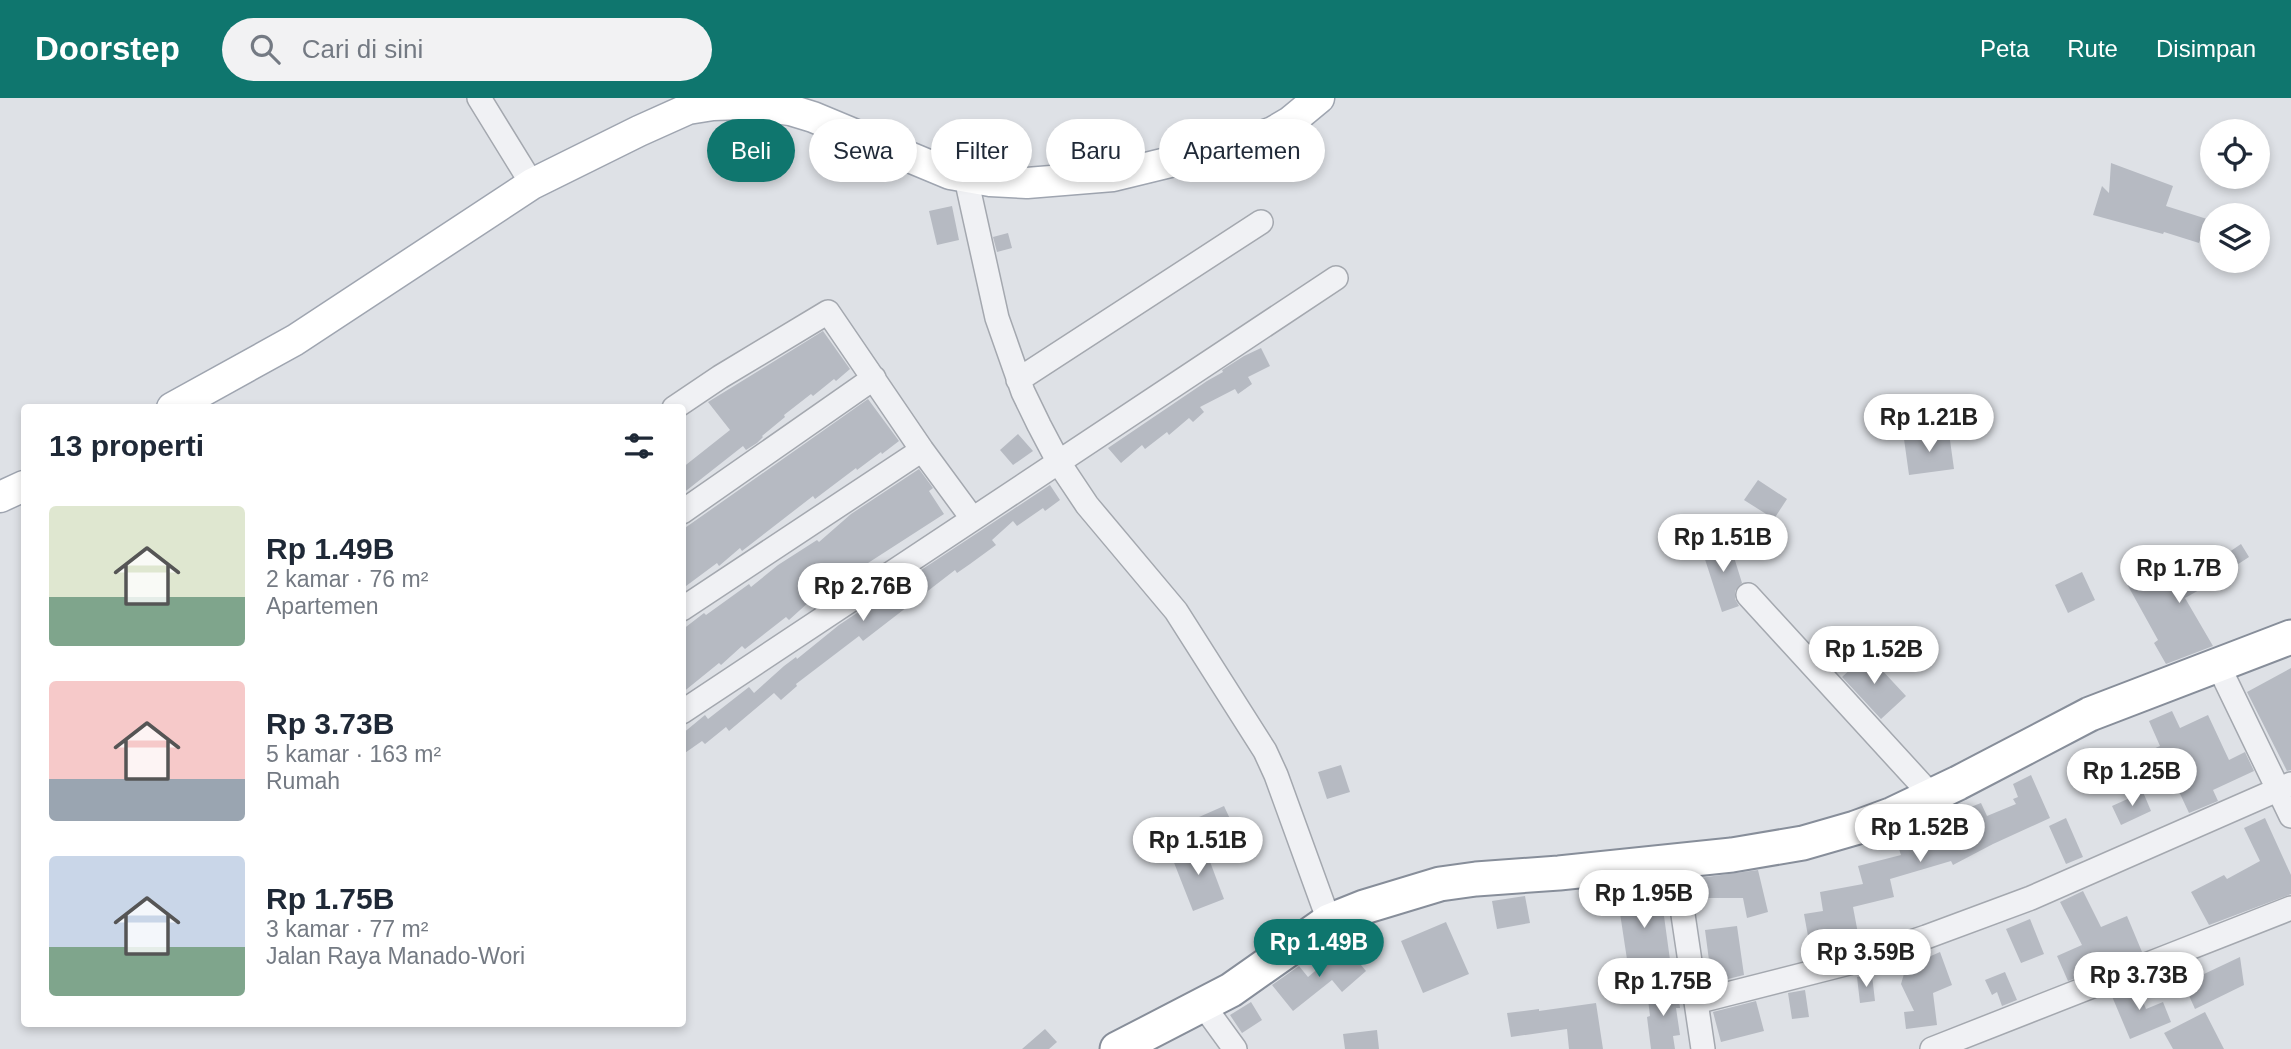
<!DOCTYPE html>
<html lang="id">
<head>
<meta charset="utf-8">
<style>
  :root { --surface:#fff; --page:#f2f2f3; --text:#1f2937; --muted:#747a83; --accent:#0f766e }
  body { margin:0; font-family:Helvetica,sans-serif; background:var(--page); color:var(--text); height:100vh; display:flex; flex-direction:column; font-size:26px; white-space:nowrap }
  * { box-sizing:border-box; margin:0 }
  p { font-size:23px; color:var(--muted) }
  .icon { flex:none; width:38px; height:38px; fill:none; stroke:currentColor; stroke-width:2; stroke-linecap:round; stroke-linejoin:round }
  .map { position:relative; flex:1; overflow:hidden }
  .drawer { position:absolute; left:21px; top:306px; width:665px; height:623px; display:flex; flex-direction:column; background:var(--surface); border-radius:7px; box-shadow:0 4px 10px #0003 }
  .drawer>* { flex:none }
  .banner { position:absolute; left:707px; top:21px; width:665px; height:63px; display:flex; gap:14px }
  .fabs { position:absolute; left:2200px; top:21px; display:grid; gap:14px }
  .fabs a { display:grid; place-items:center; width:70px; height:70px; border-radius:50%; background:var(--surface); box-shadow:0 4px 10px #0003; font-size:35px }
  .price { position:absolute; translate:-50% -60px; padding:0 16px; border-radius:24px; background:#fff; color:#222; font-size:23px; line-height:46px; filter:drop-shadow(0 2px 4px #0008) }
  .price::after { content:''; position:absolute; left:50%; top:42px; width:21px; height:16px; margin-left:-10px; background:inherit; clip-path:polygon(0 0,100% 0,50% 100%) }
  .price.selected { background:var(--accent); color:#fff }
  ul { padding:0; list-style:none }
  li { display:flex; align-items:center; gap:21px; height:175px; padding:0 28px }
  li span { display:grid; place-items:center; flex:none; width:196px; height:140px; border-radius:7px; color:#555 }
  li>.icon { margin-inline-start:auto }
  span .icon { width:84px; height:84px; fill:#fffc; stroke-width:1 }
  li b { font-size:30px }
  h2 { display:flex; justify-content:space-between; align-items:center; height:84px; padding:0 28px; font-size:30px }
  .pill { padding:0 24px; border-radius:32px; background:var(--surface); box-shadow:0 4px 10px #0003; font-size:24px; line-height:63px }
  .pill.selected { background:var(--accent); color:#fff }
  header { display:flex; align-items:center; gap:42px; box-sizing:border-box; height:98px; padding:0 35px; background:var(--accent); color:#fff }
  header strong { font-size:33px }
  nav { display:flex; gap:38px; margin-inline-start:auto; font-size:24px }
  .search { width:490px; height:63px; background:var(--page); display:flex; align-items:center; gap:18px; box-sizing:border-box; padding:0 24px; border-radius:38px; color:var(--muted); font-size:26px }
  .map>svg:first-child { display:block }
  .building { fill:#b6bac2 }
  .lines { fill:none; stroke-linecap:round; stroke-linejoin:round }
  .minor-casing { stroke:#a4a8af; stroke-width:26 }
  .major-casing { stroke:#9fa5b0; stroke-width:33 }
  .highway-casing { stroke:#878e9a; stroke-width:37 }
  .minor { stroke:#f0f1f4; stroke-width:23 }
  .major { stroke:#fff; stroke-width:30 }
  .highway { stroke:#fff; stroke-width:33 }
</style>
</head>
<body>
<header>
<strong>Doorstep</strong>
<div class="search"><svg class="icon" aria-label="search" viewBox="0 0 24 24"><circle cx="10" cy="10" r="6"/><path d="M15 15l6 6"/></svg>Cari di sini</div>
<nav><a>Peta</a><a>Rute</a><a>Disimpan</a></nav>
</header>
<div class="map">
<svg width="2291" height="951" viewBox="0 0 2291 951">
  <rect width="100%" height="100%" fill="#dee1e6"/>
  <path class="building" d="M2111,65L2173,88L2166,108L2207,121L2199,145L2164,134L2163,136L2093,117L2102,88L2109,95Z
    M952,108L959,142L937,147L929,113Z
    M1008,135L1012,150L997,154L993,139Z
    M823,233L850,271L836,283L834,281L813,298L811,296L784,317L785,319L762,338L763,339L757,345L746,352L743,348L682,396V370L730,332L708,304Z
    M1261,250L1270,268L1248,279L1252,286L1238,296L1235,291L1200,309L1204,314L1193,324L1189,320L1169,337L1167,334L1145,351L1142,347L1121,365L1108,350L1207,283L1223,274L1222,272L1244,258Z
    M868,301L899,343L882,356L881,354L857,372L856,370L815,401L813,398L742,453L740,450L719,468L717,465L682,491V432Z
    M1949,335L1954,371L1909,377L1904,341Z
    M1018,336L1033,353L1013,367L1000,352Z
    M919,371L933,390L929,393L944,416L868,465L869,467L855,477L858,481L835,496L831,490L813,506L810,503L789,522L786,519L745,551L742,548L721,567L719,565L682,595V532L704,515L706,517L749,486L751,489L778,467L817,442L819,444L851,416Z
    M1758,382L1787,401L1774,421L1744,402Z
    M1050,387L1060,402L1045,413L1043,410L1017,428L1013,423L992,442L996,447L970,466L957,475L955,472L863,543L859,538L796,586L797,588L781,602L774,595L729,633L726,629L705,646L702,643L682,657V636L705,617L708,621L749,589L754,595L784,568L796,559L797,561L839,527L869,507L872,511L909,480Z
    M1729,443L1742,485L1735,493V501L1739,508L1722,514L1702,452Z
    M2241,446L2249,459L2223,476L2224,478L2185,500L2213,548L2166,566L2154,545L2158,542L2127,486L2136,474L2144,480L2165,469L2173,482L2214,460L2216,463Z
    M2082,474L2095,502L2068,515L2055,487Z
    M1867,556L1906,598L1881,621L1842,579Z
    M2291,570V672L2287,673L2247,594Z
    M2172,613L2180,630L2208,617L2229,662L2245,654L2254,673L2213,692L2218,703L2189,715L2169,672L2132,689L2121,665L2160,648L2149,623Z
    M1341,667L1350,694L1327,701L1318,674Z
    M2031,677L2050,720L1993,746L1953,767L1951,763L1890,781L1894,799L1853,809L1860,846L1812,860L1804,816L1823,813L1820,794L1863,786L1858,768L1901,757L1898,748L1942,735L1937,722L1981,705L1987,718L2016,706L2013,701L2018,699L2013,686Z
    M2143,694L2151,713L2121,727L2112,708Z
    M1224,708L1238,738L1213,749L1199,719Z
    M2066,720L2083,759L2066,766L2049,728Z
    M2265,720L2291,777V796L2209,827L2191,794L2224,777L2227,781L2260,763L2244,730Z
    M1203,745L1224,801L1193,813L1171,757Z
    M1758,772L1768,814L1747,820L1743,800H1694L1692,781Z
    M2083,793L2101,829L2127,818L2142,854L2068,883L2057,858L2082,847L2060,804Z
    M1661,796L1670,862L1628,868L1618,802Z
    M1525,798L1530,825L1497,831L1492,803Z
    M2030,821L2044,856L2021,865L2006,831Z
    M1446,824L1469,876L1423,895L1401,843Z
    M1737,828L1744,877L1712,885L1705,832Z
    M1345,848L1366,873L1342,894L1332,882L1293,913L1272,887L1299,868L1308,879Z
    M1940,854L1952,887L1933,895L1937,927L1906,931L1904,914L1914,913L1901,886L1906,869L1925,864L1924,861Z
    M2240,859L2244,887L2195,911L2178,873L2198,864L2204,876Z
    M2005,874L2017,902L2002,908L1997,894L1992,897L1985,882Z
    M1872,877L1875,903L1860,905L1857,879Z
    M2136,886L2146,911L2163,904L2171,924L2130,941L2111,896Z
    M1677,889L1680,910H1676L1680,937L1673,938L1675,951H1651L1647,919L1650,918L1647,893Z
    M1805,892L1809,919L1792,921L1788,895Z
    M1756,903L1764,933L1721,944L1713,914Z
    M1251,904L1262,922L1242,935L1230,917Z
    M1596,905L1603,951H1569L1567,931L1511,939L1507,915L1539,911V913Z
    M2205,914L2224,951H2173L2164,935Z
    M1045,931L1057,944L1049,951H1022Z
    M1377,932L1379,951H1345L1343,936Z"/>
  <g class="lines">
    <g class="minor-casing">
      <path id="minor" d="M479,0L532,86
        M966,80L997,220L1023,294L1039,327L1059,365L1087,407L1176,513L1265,653L1276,677L1329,823
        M1018,282L1261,124
        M674,310L720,279L828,214L922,352L972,420
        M682,414L874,280
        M1748,497L1932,698
        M682,511L922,352
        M2218,567L2291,718
        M682,614L1336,180
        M1672,763L1682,810L1703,951
        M1696,904L1849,865L1926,839L2031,800L2291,686
        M1203,907L1235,951
        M1932,951L2291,810"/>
    </g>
    <g class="major-casing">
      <path id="major" d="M172,310L295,242L532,86L639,33L688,11L713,7L743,6L790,12L813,19L950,76L990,83L1027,85L1113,78L1228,50L1273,34L1290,24L1319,0
        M0,399L24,388"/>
    </g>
    <g class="highway-casing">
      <path id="highway" d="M1117,951L1231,892L1329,823L1364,809L1440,786L1476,781L1559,775L1732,757L1803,745L1855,730L1893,716L1958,685L2090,616L2291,539"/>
    </g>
    <use href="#minor" class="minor"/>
    <use href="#major" class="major"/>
    <use href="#highway" class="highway"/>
  </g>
</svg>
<div class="fabs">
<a><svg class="icon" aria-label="locate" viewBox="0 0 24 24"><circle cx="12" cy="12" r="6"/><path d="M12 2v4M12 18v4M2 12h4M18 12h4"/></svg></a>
<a><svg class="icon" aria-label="layers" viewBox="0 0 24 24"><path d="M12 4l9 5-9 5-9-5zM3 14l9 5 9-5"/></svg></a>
</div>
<b class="price" style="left:1929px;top:356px">Rp 1.21B</b>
<b class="price" style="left:1723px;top:476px">Rp 1.51B</b>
<b class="price" style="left:2179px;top:507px">Rp 1.7B</b>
<b class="price" style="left:863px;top:525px">Rp 2.76B</b>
<b class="price" style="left:1874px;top:588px">Rp 1.52B</b>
<b class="price" style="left:2132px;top:710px">Rp 1.25B</b>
<b class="price" style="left:1920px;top:766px">Rp 1.52B</b>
<b class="price" style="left:1198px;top:779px">Rp 1.51B</b>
<b class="price" style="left:1644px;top:832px">Rp 1.95B</b>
<b class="price selected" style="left:1319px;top:881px">Rp 1.49B</b>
<b class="price" style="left:1866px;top:891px">Rp 3.59B</b>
<b class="price" style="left:2139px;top:914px">Rp 3.73B</b>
<b class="price" style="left:1663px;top:920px">Rp 1.75B</b>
<div class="banner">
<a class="pill selected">Beli</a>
<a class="pill">Sewa</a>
<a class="pill">Filter</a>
<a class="pill">Baru</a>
<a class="pill">Apartemen</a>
</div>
<section class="drawer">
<h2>13 properti<svg class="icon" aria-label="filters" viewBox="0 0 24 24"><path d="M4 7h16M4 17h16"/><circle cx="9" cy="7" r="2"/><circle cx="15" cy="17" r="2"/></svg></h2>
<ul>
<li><span style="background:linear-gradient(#dfe7d0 65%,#7fa58c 0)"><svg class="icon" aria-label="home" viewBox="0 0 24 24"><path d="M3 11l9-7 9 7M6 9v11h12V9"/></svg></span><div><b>Rp 1.49B</b><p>2 kamar · 76 m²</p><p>Apartemen</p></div></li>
<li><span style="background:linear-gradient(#f6c9c9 70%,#9aa5b1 0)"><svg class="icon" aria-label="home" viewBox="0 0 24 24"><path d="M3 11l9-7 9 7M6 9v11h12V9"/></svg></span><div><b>Rp 3.73B</b><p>5 kamar · 163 m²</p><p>Rumah</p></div></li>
<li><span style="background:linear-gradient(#c9d6e8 65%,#7fa58c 0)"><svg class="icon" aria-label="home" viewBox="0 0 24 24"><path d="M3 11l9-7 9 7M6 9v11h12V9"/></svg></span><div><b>Rp 1.75B</b><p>3 kamar · 77 m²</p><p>Jalan Raya Manado-Wori</p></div></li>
</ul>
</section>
</div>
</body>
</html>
